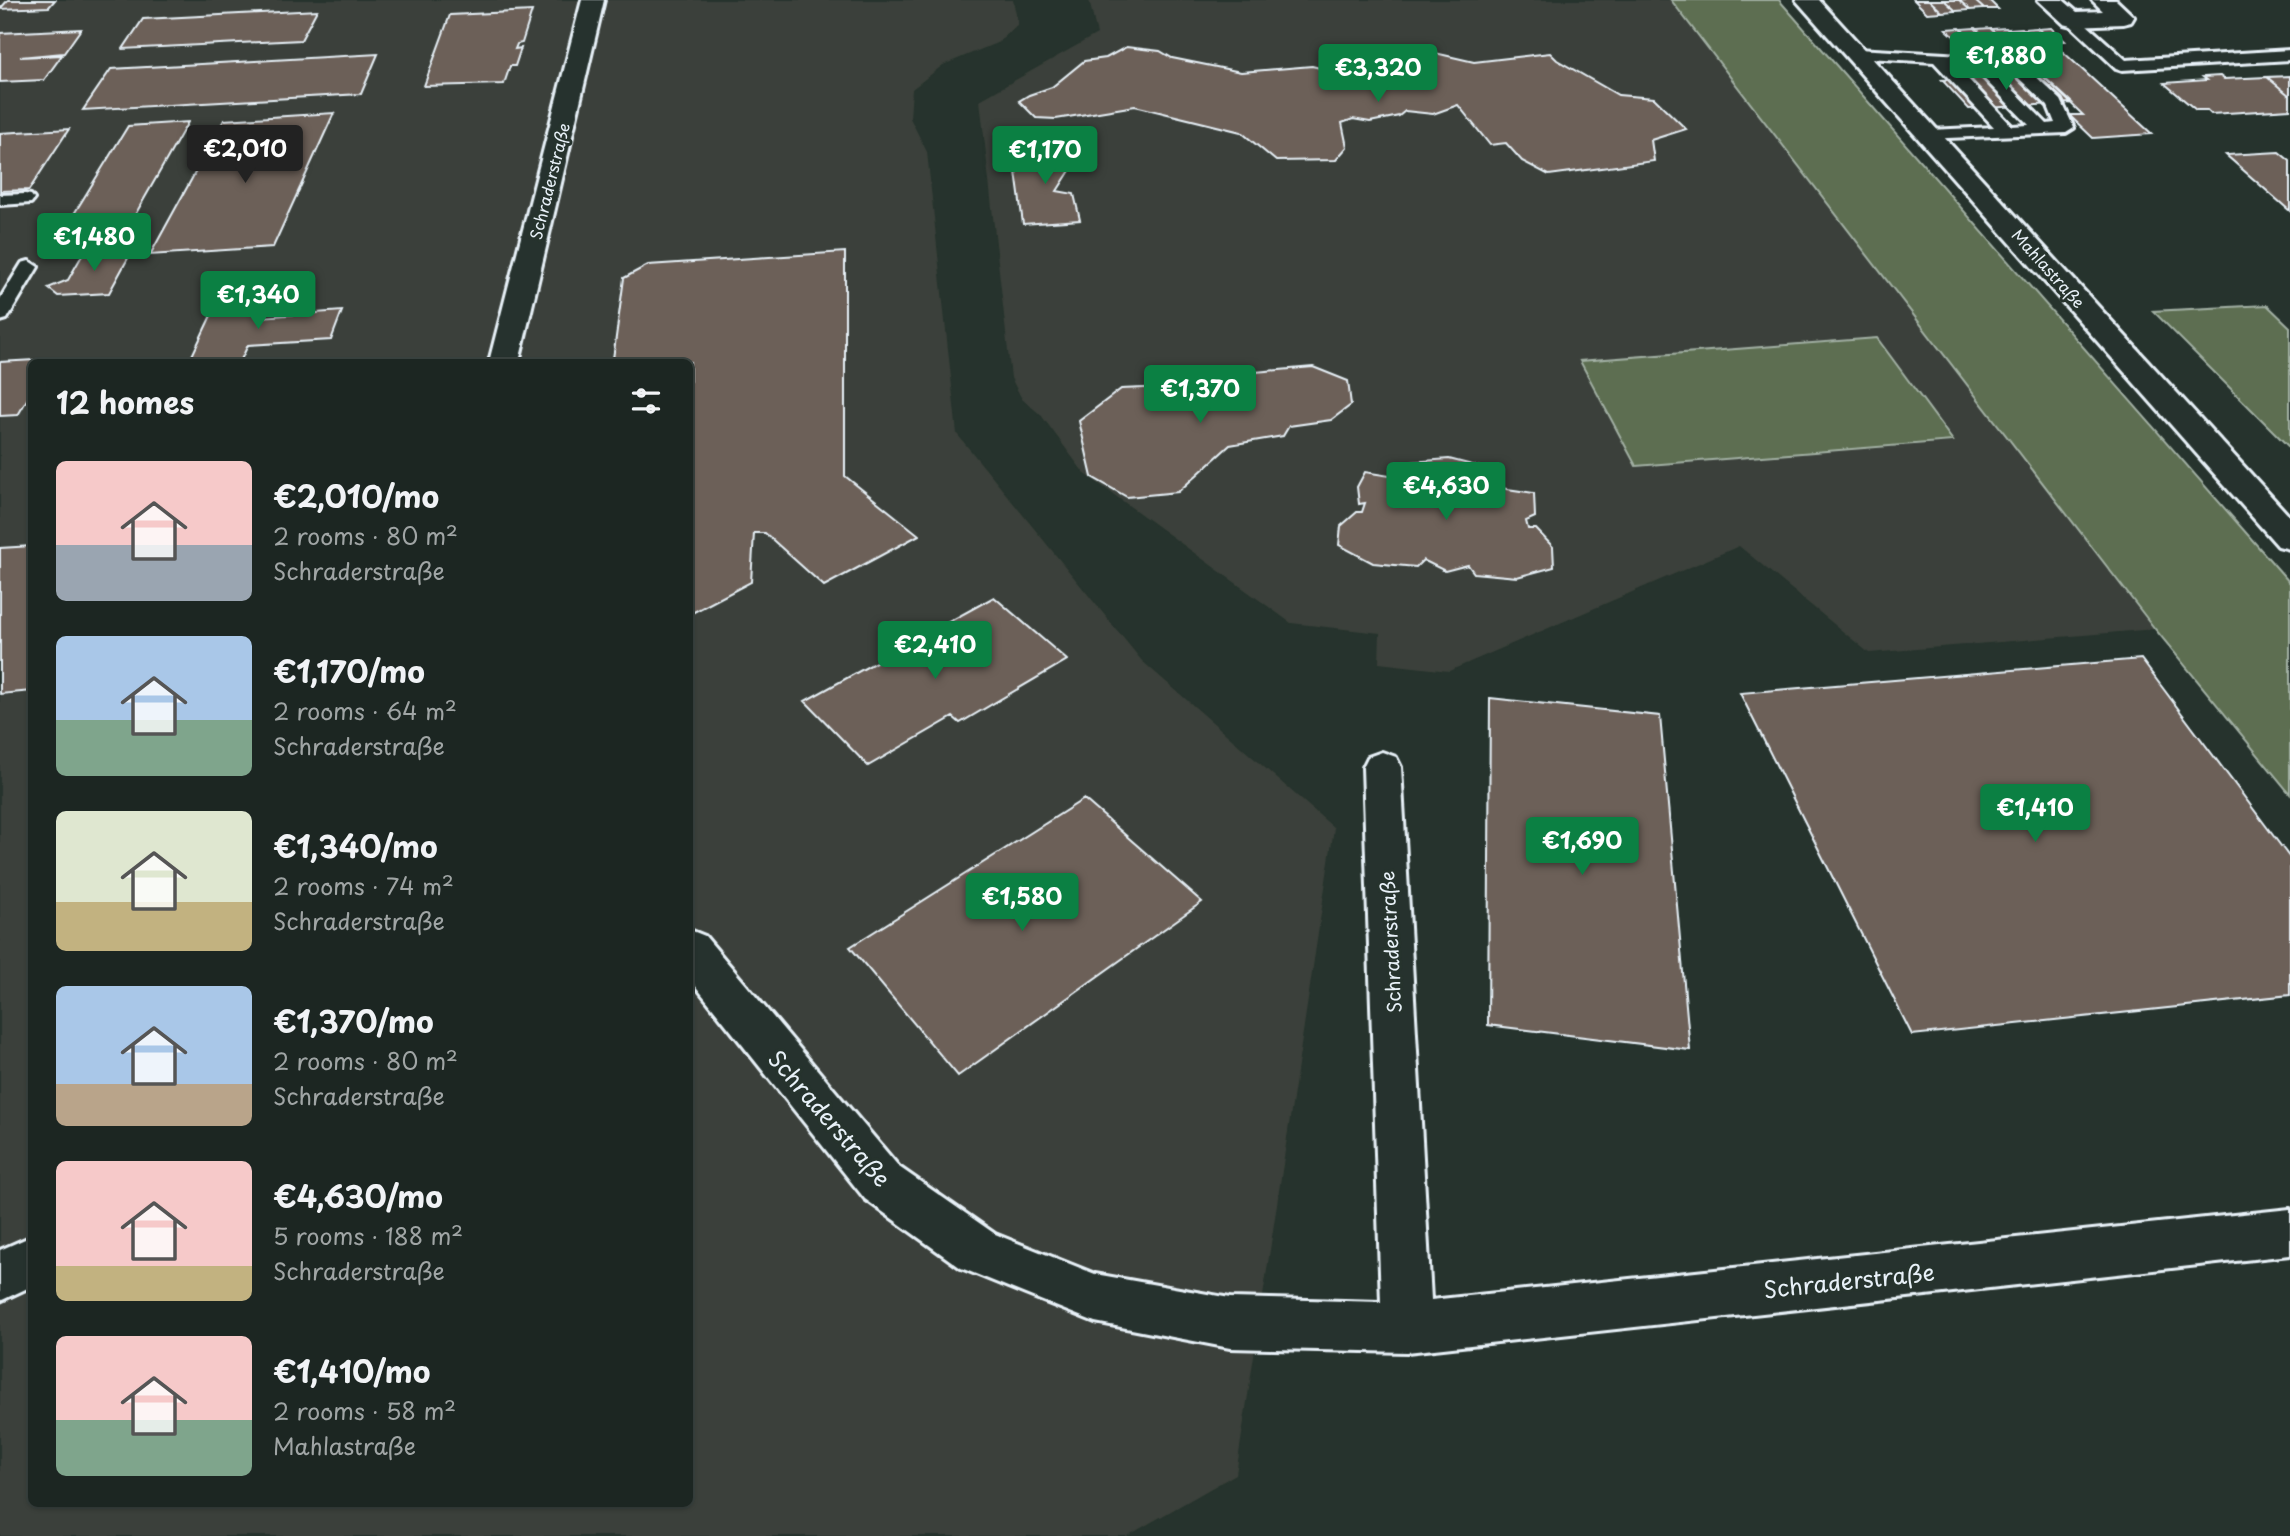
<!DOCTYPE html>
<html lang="en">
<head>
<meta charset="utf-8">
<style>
  :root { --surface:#1c2622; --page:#29322f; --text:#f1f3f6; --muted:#a0a5a5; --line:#3a4340; --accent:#0b8043 }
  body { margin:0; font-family:"Playpen Sans",sans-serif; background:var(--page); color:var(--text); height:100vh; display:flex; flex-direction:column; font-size:26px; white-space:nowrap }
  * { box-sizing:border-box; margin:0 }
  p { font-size:23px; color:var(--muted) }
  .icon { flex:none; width:38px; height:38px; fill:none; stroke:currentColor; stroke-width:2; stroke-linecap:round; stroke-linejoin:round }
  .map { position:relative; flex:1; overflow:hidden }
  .side { position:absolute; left:28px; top:359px; width:665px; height:1148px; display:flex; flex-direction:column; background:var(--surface); border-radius:10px; box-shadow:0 2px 5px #0004,0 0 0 2px var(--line) }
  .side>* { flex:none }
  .price { position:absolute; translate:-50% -60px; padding:0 16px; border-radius:7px; background:var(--accent); color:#fff; font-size:23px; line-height:46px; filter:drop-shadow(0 2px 4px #0008) }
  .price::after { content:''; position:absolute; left:50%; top:42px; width:21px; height:16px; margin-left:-10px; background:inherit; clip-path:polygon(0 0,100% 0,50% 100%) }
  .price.selected { background:#222; color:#fff }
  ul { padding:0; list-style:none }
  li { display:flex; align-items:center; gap:21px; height:175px; padding:0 28px }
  li span { display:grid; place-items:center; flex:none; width:196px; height:140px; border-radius:10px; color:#555 }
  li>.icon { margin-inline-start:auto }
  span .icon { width:84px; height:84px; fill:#fffc; stroke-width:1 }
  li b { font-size:30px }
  h2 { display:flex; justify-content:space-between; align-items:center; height:84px; padding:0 28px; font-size:30px }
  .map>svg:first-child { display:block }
  .built { fill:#3b413a; fill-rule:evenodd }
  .green { fill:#5d6e51; stroke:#a2b0a4; stroke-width:2 }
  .building { fill:#6c6158; stroke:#e8f1f8; stroke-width:2 }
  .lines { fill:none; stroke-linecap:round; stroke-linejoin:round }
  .lane-casing { stroke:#e8f1f8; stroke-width:6 }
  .street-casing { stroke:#e8f1f8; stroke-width:6 }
  .secondary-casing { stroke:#e8f1f8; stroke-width:6 }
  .lane { fill:#26332d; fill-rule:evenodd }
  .street { fill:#26332d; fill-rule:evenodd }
  .secondary { fill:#26332d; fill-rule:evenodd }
  .labels { text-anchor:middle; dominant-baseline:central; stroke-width:6; stroke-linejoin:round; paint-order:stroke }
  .far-street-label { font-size:16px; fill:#e8f1f8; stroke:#26332d }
  .street-label { font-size:19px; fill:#e8f1f8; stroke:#26332d }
  .near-street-label { font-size:23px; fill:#e8f1f8; stroke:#26332d }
</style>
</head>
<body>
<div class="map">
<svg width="2290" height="1536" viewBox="0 0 2290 1536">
  <rect width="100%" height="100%" fill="#26332d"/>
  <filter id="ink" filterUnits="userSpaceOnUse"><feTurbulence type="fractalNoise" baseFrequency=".0143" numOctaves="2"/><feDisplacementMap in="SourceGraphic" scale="14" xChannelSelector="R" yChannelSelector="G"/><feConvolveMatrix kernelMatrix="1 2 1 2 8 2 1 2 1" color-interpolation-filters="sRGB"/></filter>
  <g filter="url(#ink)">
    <path class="built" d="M0,0H1013L1018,24L999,42L943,65L912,89L910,118L927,152L957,434L1142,661L1334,828L1236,1474L1127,1536H0ZM32,362H690V1503H32Z
      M1089,0H1671L2155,629L1869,653L1739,546L1449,671L1379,663L1380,633L1291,623L1084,473L1041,415L1022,399L1011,378L980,100L1097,34Z"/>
    <path class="green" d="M1671,0H1779L2290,583V794L2155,629Z
      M2267,305L2290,327V448L2153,311Z
      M1877,338L1953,441L1636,466L1580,361Z"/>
    <path class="building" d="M8,0H55L49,7L0,9Z
      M1914,0H1929L1942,12L1927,13Z
      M1929,0H1944L1956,11L1942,12Z
      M1944,0H1959L1970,10L1956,11Z
      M1959,0H1974L1984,9L1970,10Z
      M1974,0H1989L1998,9H1984Z
      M317,10L301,40L123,49L143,19Z
      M532,11L522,43L517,44L515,49L521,48L515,66H510L504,84L424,86L450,15Z
      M1960,28L1961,29L1973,40L1959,41L1946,29Z
      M1975,28L1976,29L1988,40L1974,41L1961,29Z
      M1991,28V29L2004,41H1989L1976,29Z
      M2006,28L2007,29L2020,41L2005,42L1991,29Z
      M2022,28L2023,29L2036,41L2021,42L2007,29Z
      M2037,28L2038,29L2052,41L2037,42L2023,29Z
      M2051,28L2065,41L2053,42L2038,29Z
      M81,29L64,53L20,57L62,55L44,80L0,82V33Z
      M1126,47L1160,51L1172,58L1241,72L1312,66L1332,71L1395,63L1418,49L1474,62L1550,53L1557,60L1618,95L1654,98L1686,129L1651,140L1654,161L1549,175L1522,161L1506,143L1490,145L1458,105L1433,114L1405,111L1399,116L1370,122L1353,119L1342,123L1347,147L1336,160L1276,161L1241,132L1135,106L1056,119L1036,118L1019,101L1029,95L1052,87L1084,61L1106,58Z
      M2061,50L2152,134L2093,138L2069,115H2083L2018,52Z
      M378,54L361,94L83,110L111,69Z
      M2042,75L2072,103L1969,109L1942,80Z
      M2220,76L2224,79L2267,77L2290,96V109L2211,114L2207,110H2196L2164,83L2207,80L2203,77Z
      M2290,76V96L2267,77Z
      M334,113L273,247L150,255L224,120Z
      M188,122L119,243L53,248L128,126Z
      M69,129L29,190L0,191V133Z
      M1020,148L1080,155L1057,191L1074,194L1080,220L1023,224L1014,157Z
      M2279,152L2290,161V211L2226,155Z
      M133,249L109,293L58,296L48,288L68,280L84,252Z
      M845,252V476L919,535L824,586L765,533H754L751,582L690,614V362H603L604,360L613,359L624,278L648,265Z
      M266,304L261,317L342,311L331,340L248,345L240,362H189L215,307Z
      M51,359L49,362H32V391L18,415L0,416V362Z
      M1313,367L1348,381L1351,405L1331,420L1289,426L1283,436L1230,445L1178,492L1127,497L1092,477L1079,421L1121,389L1214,385L1244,373Z
      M1449,459L1488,469L1494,487L1534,493L1535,517L1526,521L1528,529H1536L1553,547L1554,567L1517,577L1474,573L1468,565L1445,571L1423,560L1416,567L1373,563L1339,545L1341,526L1357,512H1362L1365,503L1359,504L1357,487L1365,472L1402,478L1411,462Z
      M32,546V691L0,694V548Z
      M994,597L1067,660L960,723L953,717L868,766L805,701Z
      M2141,659L2290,858V995L1912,1035L1740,693Z
      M1490,698L1660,716L1690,1050L1488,1025Z
      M1084,799L1202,902L958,1076L850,947Z"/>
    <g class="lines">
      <g class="lane-casing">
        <path id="lane" d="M2072,14L2077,16L2126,60L2290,50V60L2122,70L2116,68L2067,22L2064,19Z
          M1857,49L2016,58L2061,100L2074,128L2066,133L1924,139L1921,135L1924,131L1930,130L1994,127L1934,62L1851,57L1849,54L1851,51ZM1953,63L1970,64L2029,125L2012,126ZM1989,65L2006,66L2048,106L2055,123L2047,124Z
          M25,194L31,195L34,199L31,203L0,205V195Z
          M29,261L38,267L7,319L0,321V299L22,263Z"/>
      </g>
      <g class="street-casing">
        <path id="street" d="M582,0H604L519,362H489Z
          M2038,0H2063L2077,12L2103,11L2092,0H2116L2134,17L2131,22L2123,24L2072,26L2064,24Z
          M1382,752L1396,757L1401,767L1431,1300L2290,1209V1255L1407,1352L1230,1348L1095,1322L961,1268L865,1199L690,979V930L705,936L899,1167L995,1234L1095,1274L1230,1298L1381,1302L1363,767L1368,757Z
          M32,1236V1286L0,1301V1250Z"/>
      </g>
      <g class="secondary-casing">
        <path id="secondary" d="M1796,0H1819L2290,517V549L2278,546Z"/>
      </g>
      <use href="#lane" class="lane"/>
      <use href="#street" class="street"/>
      <use href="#secondary" class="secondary"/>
    </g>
  </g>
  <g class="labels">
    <g class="far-street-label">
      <text transform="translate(549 181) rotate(-76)">Schraderstraße</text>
      <text transform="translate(2049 268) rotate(48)">Mahlastraße</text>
    </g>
    <g class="street-label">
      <text transform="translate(1390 942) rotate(-93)">Schraderstraße</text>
    </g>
    <g class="near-street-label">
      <text transform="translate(830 1118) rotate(49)">Schraderstraße</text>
      <text transform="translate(1849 1280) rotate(-6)">Schraderstraße</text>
    </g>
  </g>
</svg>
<b class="price" style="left:2006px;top:92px">€1,880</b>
<b class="price" style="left:1378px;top:104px">€3,320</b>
<b class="price selected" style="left:245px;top:185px">€2,010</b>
<b class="price" style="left:1045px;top:186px">€1,170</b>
<b class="price" style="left:94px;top:273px">€1,480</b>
<b class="price" style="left:258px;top:331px">€1,340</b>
<b class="price" style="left:1200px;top:425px">€1,370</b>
<b class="price" style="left:1446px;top:522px">€4,630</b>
<b class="price" style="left:935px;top:681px">€2,410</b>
<b class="price" style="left:2035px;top:844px">€1,410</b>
<b class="price" style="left:1582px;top:877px">€1,690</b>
<b class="price" style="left:1022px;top:933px">€1,580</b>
<section class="side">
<h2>12 homes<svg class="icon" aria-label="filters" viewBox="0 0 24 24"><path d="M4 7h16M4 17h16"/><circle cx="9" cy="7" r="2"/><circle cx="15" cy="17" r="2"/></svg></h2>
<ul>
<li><span style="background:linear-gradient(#f6c9c9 60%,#9aa5b1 0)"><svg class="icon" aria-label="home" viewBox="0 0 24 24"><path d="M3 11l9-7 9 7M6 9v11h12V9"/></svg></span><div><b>€2,010/mo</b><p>2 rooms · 80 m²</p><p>Schraderstraße</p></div></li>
<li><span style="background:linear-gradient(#a9c7e8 60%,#7fa58c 0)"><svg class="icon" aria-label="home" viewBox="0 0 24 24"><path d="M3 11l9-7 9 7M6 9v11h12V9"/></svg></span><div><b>€1,170/mo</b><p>2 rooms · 64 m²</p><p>Schraderstraße</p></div></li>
<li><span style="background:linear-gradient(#dfe7d0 65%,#c2b280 0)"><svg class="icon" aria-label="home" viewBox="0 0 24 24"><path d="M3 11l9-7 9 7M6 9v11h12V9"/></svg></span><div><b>€1,340/mo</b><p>2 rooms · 74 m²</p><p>Schraderstraße</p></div></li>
<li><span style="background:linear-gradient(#a9c7e8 70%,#b9a48a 0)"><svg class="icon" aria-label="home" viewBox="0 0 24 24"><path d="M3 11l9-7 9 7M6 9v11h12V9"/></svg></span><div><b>€1,370/mo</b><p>2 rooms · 80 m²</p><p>Schraderstraße</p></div></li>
<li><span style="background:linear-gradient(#f6c9c9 75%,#c2b280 0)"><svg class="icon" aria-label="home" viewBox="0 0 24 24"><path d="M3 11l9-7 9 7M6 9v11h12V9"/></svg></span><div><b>€4,630/mo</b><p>5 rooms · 188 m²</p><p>Schraderstraße</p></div></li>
<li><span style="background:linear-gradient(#f6c9c9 60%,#7fa58c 0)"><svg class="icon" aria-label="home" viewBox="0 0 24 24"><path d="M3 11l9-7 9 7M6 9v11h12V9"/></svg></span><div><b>€1,410/mo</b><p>2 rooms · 58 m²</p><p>Mahlastraße</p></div></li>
</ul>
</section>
</div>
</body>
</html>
